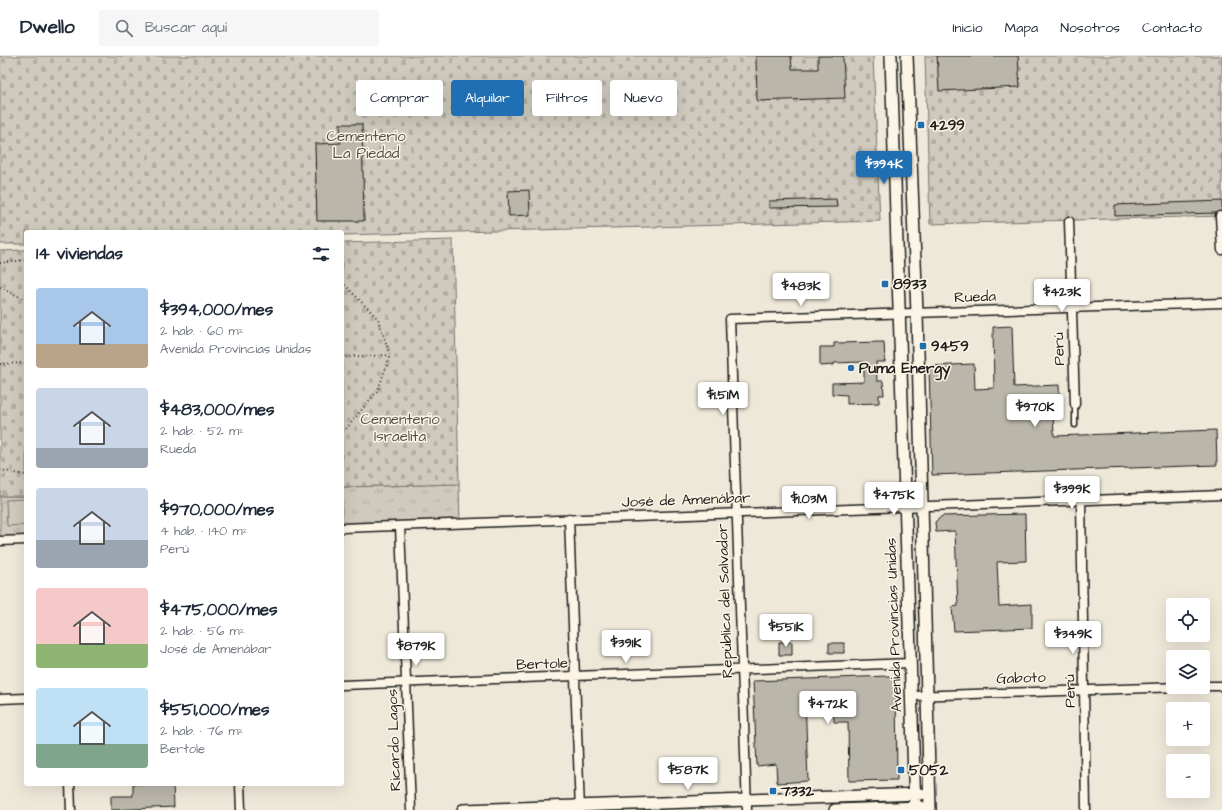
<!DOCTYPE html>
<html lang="es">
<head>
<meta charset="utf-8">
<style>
  :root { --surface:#fff; --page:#f6f6f7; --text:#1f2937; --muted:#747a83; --line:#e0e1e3; --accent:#1f6fb2 }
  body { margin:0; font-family:"Architects Daughter",sans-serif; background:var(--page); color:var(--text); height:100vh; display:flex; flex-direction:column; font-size:15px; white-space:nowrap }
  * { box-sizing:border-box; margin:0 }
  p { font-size:13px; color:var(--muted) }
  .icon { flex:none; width:22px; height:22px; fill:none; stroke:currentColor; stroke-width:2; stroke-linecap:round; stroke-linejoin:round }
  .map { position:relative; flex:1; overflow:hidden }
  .sheet { position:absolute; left:24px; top:174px; width:320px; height:556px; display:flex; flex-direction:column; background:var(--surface); border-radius:4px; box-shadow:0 4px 16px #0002 }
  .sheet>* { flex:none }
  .banner { position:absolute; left:356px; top:24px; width:380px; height:36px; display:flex; gap:8px }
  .fabs { position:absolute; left:1166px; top:542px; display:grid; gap:8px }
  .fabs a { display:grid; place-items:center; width:44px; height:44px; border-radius:4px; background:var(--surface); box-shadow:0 4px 16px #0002; font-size:20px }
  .price { position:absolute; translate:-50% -34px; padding:0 9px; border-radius:4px; background:#fff; color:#222; font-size:13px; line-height:26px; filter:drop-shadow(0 1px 2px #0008) }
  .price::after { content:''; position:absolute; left:50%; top:24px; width:12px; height:9px; margin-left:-6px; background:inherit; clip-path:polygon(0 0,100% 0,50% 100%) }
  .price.on { background:var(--accent); color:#fff }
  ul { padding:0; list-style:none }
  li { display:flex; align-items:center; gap:12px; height:100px; padding:0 12px }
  li span { display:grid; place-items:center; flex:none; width:112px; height:80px; border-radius:4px; color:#555 }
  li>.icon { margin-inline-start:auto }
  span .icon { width:48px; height:48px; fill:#fffc; stroke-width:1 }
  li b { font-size:17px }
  h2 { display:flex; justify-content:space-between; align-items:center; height:48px; padding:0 12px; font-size:17px }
  .pill { padding:0 14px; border-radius:4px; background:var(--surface); box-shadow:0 4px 16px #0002; font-size:14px; line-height:36px }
  .pill.on { background:var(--accent); color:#fff }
  header { display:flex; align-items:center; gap:24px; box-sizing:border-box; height:56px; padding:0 20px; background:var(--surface); border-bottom:1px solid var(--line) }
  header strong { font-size:19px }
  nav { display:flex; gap:22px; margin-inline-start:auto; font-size:14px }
  .search { width:280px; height:36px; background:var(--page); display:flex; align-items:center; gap:10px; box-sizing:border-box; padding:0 14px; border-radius:4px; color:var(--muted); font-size:15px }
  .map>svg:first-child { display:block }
  .grass { fill:url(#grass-tufts); stroke:#76736c }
  .cemetery { fill:url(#cemetery-stones); stroke:#76736c }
  .pitch { fill:#cfcabd; stroke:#76736c }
  .building { fill:#bab6aa; stroke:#1c1c1c }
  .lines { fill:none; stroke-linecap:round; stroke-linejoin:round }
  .service-casing { stroke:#1c1c1c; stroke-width:7 }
  .minor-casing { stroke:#1c1c1c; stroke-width:11 }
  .secondary-casing { stroke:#1c1c1c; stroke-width:14 }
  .path { stroke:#1c1c1c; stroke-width:2; stroke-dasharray:1 3; stroke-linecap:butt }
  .service { stroke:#fcf5e5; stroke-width:4 }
  .minor { stroke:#fcf5e5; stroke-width:8 }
  .secondary { stroke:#fcf5e5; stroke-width:11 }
  .poi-dot { fill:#1f6fb2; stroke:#fcf5e5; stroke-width:1.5 }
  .labels { text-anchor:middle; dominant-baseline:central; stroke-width:3; stroke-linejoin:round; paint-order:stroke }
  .poi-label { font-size:15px; font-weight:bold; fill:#1c1c1c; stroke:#fcf5e5; text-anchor:start }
  .park-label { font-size:15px; fill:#52504c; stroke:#fcf5e5 }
  .street-label { font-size:15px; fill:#1c1c1c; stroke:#fcf5e5 }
</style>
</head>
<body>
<header>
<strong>Dwello</strong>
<div class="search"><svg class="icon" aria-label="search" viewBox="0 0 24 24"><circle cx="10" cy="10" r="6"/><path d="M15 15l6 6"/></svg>Buscar aquí</div>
<nav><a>Inicio</a><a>Mapa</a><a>Nosotros</a><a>Contacto</a></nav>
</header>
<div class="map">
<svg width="1222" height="754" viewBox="0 0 1222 754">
  <defs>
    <pattern id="grass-tufts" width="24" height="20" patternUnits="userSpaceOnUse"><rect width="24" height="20" fill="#cfcabd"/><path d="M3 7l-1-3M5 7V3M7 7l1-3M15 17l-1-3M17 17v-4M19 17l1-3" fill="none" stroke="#b1ada2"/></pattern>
    <pattern id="cemetery-stones" width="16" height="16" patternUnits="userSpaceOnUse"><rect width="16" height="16" fill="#cfcabd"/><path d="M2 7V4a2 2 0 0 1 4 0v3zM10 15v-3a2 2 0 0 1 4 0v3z" fill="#b1ada2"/></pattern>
  </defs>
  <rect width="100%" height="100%" fill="#eee8d9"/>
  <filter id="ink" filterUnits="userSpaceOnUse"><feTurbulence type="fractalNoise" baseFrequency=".025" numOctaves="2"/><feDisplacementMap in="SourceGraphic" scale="8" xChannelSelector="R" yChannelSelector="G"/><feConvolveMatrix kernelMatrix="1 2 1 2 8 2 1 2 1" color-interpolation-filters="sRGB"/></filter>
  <g filter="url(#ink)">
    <path class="grass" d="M459,428L460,466L342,470V431Z
      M0,440H26V481H0Z"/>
    <path class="cemetery" d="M0,0H873L880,165L342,179V176H26V188H0Z
      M925,0H1222V160L930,168Z
      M453,184L459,428L342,431V187Z
      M26,194V440H0V195Z"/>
    <path class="pitch" d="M26,443V469L7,470L6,444Z"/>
    <path class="building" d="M756,0H791L792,13H818V0H843L845,42L757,45Z
      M937,0H1018L1020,31L939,35Z
      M340,68H362L364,165H317L315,88L341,87Z
      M529,134L530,159L509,160L508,135Z
      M836,143L837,151L769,152V145Z
      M1222,145V155L1216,157L1115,160V149Z
      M1012,270L1014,331L1059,329L1060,356H1053L1054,380L1216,374L1217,409L932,419L929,310L974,308L975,333L994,332L993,271Z
      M884,286L885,306H876L877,325H883L884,339H879V347L847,348V339L832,338V327L864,326V306L834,307V309L820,310V291H834V287Z
      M1025,458L1026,505L997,506L999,550L1032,548V572L954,575L952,551L958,550L955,475L936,476L935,466L942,460Z
      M779,586H792V599H779Z
      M829,587H844V597H829Z
      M889,620L896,627L897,724L849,725L848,666H834L833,640H805L808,725L777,727L776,708L757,710L753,625Z
      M133,728H173L174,751L111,754V740H133Z"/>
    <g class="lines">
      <g class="service-casing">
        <path id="service" d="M1075,348V369"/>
      </g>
      <g class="minor-casing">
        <path id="minor" d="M1220,160L1222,194
          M1069,165L1075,348
          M1081,444L1086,754
          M569,463L580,754
          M400,470L411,754
          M342,472L1222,439
          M0,485L26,484
          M342,629L911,607
          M1203,630H1222
          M912,640L1179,631
          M0,643L26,642
          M70,728L71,754
          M240,728L241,754
          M747,754L730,263L1222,247"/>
      </g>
      <g class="secondary-casing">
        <path id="secondary" d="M891,0L915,754
          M907,0L917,257L930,754
          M463,754L921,738
          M835,754L921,751"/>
      </g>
      <path class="path" d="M0,207L26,204
        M342,226L378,263L390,299L378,334L346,373L342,376
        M0,231L26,244
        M342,301L390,299
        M0,308L26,307
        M0,414L26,419"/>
      <use href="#service" class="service"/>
      <use href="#minor" class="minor"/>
      <use href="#secondary" class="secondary"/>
    </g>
  </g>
  <g class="poi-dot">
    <rect x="917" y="65" width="8" height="8" rx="2"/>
    <rect x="881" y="224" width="8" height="8" rx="2"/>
    <rect x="919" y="286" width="8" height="8" rx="2"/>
    <circle cx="851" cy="312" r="4"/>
    <rect x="897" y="710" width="8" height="8" rx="2"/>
    <rect x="769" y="731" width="8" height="8" rx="2"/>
  </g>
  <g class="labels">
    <g class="poi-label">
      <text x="929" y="69">4299</text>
      <text x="893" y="228">8933</text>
      <text x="931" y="290">9459</text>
      <text x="859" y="312">Puma Energy</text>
      <text x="909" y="714">5052</text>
      <text x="781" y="735">7332</text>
    </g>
    <g class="park-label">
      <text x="366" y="80">Cementerio<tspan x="366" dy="17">La Piedad</tspan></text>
      <text x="400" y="363">Cementerio<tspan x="400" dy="17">Israelita</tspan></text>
    </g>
    <g class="street-label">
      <text transform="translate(975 241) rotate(-2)">Rueda</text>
      <text transform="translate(1059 293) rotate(-92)">Perú</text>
      <text transform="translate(686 444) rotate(-2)">José de Amenábar</text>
      <text transform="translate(725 545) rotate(-92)">República del Salvador</text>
      <text transform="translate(894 569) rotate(-92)">Avenida Provincias Unidas</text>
      <text transform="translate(542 608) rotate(-2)">Bertole</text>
      <text transform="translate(1021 622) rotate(-2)">Gaboto</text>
      <text transform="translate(1070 635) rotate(-91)">Perú</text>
      <text transform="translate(394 684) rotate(-92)">Ricardo Lagos</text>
    </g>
  </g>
</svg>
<div class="fabs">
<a><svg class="icon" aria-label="locate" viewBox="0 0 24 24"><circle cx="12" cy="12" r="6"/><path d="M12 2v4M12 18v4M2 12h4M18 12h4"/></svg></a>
<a><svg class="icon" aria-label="layers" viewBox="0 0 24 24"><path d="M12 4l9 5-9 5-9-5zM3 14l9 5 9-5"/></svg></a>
<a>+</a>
<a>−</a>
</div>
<b class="price on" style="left:884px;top:129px">$394K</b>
<b class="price" style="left:801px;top:251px">$483K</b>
<b class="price" style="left:1062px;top:257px">$423K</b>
<b class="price" style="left:723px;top:360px">$1.51M</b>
<b class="price" style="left:1035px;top:372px">$970K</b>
<b class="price" style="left:1072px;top:454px">$399K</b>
<b class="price" style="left:894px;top:460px">$475K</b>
<b class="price" style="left:809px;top:464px">$1.03M</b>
<b class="price" style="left:786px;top:592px">$551K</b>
<b class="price" style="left:1073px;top:599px">$349K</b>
<b class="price" style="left:626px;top:608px">$391K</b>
<b class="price" style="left:416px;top:611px">$879K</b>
<b class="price" style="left:828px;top:669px">$472K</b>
<b class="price" style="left:688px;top:735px">$587K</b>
<div class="banner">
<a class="pill">Comprar</a>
<a class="pill on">Alquilar</a>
<a class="pill">Filtros</a>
<a class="pill">Nuevo</a>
</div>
<section class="sheet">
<h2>14 viviendas<svg class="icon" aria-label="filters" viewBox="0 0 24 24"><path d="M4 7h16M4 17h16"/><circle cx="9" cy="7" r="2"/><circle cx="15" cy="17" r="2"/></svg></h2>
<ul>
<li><span style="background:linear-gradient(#a9c7e8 70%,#b9a48a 0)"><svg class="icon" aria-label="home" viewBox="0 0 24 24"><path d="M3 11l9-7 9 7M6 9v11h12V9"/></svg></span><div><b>$394,000/mes</b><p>2 hab. · 60 m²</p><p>Avenida Provincias Unidas</p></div></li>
<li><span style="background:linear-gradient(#c9d6e8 75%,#9aa5b1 0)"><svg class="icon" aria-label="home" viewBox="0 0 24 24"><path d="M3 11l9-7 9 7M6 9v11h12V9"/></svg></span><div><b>$483,000/mes</b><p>2 hab. · 52 m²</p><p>Rueda</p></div></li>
<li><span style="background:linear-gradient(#c9d6e8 65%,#9aa5b1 0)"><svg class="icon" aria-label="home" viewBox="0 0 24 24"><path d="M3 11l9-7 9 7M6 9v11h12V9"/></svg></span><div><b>$970,000/mes</b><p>4 hab. · 140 m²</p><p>Perú</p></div></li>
<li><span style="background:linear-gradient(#f6c9c9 70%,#8fb573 0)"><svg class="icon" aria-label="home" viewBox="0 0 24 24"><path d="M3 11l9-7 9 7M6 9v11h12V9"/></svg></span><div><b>$475,000/mes</b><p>2 hab. · 56 m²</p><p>José de Amenábar</p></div></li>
<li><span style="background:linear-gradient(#bfe0f5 70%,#7fa58c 0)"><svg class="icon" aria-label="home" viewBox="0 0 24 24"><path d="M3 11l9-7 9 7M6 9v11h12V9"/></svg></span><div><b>$551,000/mes</b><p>2 hab. · 76 m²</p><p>Bertole</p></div></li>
</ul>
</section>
</div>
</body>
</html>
